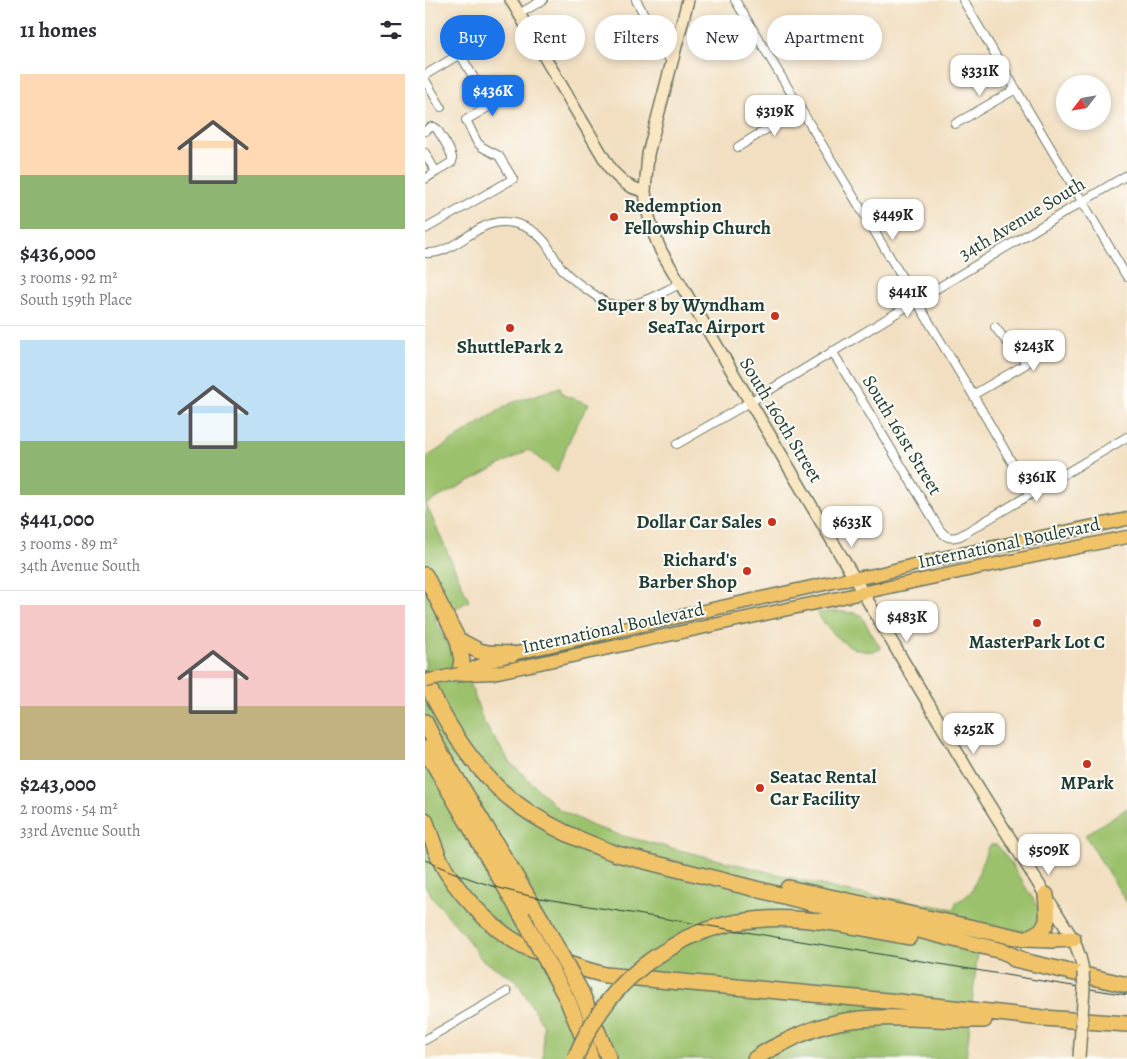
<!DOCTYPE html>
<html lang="en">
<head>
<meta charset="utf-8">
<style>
  :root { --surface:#fff; --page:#f2f2f3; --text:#2b2b33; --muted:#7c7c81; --line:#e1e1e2; --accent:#1a73e8 }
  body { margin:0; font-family:Alegreya,serif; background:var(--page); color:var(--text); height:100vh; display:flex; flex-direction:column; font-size:19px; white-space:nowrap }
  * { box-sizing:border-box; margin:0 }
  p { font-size:16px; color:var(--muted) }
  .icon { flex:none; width:28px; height:28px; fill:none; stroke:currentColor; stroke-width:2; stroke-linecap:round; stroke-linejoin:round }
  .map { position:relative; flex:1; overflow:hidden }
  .sheet { display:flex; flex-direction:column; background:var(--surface); width:425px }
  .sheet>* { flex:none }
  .top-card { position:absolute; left:15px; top:15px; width:475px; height:45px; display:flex; gap:10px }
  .needle { width:32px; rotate:239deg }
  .fabs { position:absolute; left:631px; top:75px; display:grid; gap:10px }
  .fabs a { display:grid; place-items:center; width:55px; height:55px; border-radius:50%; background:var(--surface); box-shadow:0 2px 8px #0003; font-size:25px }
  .price { position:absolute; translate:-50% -42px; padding:0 11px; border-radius:10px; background:#fff; color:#222; font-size:16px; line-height:32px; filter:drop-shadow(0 1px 2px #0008) }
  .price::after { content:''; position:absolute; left:50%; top:30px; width:15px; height:11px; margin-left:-8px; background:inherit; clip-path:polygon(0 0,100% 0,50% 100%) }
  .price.current { background:var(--accent); color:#fff }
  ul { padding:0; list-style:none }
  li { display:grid; align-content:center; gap:10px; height:265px; padding:0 20px }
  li+li { border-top:1px solid var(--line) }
  li span { display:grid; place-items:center; height:155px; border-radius:0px; color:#555 }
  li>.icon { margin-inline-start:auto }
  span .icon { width:90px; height:90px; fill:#fffc; stroke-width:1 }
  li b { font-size:21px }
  h2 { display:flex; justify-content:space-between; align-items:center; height:60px; padding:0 20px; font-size:21px }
  .pill { padding:0 18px; border-radius:22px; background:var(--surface); box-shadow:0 2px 8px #0003; font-size:18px; line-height:45px }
  .pill.current { background:var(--accent); color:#fff }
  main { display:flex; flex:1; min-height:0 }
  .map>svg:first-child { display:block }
  .green { fill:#9bc16c; stroke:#5d7f50 }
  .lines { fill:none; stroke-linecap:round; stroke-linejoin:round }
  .street-casing { stroke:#697665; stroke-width:10 }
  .secondary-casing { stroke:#697665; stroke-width:14 }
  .primary-casing { stroke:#697665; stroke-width:15 }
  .highway-casing { stroke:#697665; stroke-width:18 }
  .street { stroke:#fff; stroke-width:8 }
  .secondary { stroke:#f9e7c3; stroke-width:11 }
  .primary { stroke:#f1c369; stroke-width:12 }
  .highway { stroke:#f1c369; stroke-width:15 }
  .tram { stroke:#1f3d34; stroke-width:1 }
  .secondary-bridge-casing { stroke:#697665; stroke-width:14; stroke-linecap:butt }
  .primary-bridge-casing { stroke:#697665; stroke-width:15; stroke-linecap:butt }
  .highway-bridge-casing { stroke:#697665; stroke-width:18; stroke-linecap:butt }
  .secondary-bridge { stroke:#f9e7c3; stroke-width:11 }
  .primary-bridge { stroke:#f1c369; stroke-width:12 }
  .highway-bridge { stroke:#f1c369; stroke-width:15 }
  .poi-dot { fill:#c8321e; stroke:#fdfcf7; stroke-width:2 }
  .labels { text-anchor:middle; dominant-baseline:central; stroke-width:4; stroke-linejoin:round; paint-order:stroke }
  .poi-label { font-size:19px; font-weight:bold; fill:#1f3d34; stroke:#fdfcf7; text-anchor:end }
  .street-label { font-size:19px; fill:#1f3d34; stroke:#fdfcf7 }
</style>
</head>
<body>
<main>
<section class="sheet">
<h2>11 homes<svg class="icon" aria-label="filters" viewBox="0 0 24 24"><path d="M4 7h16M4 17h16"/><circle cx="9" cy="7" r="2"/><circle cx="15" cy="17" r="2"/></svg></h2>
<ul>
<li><span style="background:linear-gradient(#ffd9b3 65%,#8fb573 0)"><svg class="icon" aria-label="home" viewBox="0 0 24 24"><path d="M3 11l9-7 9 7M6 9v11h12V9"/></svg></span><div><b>$436,000</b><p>3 rooms · 92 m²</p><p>South 159th Place</p></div></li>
<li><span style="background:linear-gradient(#bfe0f5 65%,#8fb573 0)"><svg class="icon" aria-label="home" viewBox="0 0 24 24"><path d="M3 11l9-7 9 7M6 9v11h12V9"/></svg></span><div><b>$441,000</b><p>3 rooms · 89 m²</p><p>34th Avenue South</p></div></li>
<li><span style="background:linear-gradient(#f6c9c9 65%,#c2b280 0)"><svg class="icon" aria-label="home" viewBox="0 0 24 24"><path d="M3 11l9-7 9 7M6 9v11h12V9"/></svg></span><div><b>$243,000</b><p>2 rooms · 54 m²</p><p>33rd Avenue South</p></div></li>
</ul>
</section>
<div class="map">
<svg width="702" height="1059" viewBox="0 0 702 1059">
  <rect width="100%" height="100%" fill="#fdfcf7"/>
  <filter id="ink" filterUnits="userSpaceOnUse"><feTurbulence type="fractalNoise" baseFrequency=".02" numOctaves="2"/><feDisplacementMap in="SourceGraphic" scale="10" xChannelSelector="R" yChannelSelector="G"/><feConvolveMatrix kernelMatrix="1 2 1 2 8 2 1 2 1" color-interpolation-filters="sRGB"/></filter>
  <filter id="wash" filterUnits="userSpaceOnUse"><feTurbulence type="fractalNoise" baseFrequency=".0096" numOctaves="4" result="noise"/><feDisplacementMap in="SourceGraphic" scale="20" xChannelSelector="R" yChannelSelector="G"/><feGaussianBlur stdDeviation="1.12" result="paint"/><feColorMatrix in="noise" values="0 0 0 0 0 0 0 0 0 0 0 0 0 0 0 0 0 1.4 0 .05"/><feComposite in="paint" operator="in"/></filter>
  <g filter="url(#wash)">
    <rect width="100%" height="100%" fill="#f2dfc1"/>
    <path class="green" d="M135,387L138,395L164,404C150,426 140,448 132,472L103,450L1,504L44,601L10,620L48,691L58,721L86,763L135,810L170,827L198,836L420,891L529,909L531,902L539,898L547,891L563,847L565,845H572L583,859L615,910C616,919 613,930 603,932C596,933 565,925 556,923L541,1059H118V1025L91,980L57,960L37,932L11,902L0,886V458L86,403Z
      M411,611L430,613L436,615L456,649C430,660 405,633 392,613Z
      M702,808V903L660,835Z"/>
  </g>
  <g filter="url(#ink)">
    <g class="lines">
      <g class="street-casing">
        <path id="street" d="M211,0L246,62
          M310,0L548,395L605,494
          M538,0L702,277
          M94,14L118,0
          M0,75L35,54L65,106L41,120L52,142L57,147L74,156L88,179L0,229
          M0,80L16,107
          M530,124L591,89
          M0,131L6,127H9L12,129C17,138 29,153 27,162L11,172L0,153
          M313,147L375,108
          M0,179L11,172
          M0,253C22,255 39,236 58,227C79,216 105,224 120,242C127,252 132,264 141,273C152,284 169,294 181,303C206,313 232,294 255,284
          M407,351L515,530C521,538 526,539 535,536L702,437
          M548,395L601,364L594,352L581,341L570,327
          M252,444L325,402L491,301L702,175
          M0,1040L82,992"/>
      </g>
      <g class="secondary-casing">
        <path id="secondary" d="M86,0L186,170C198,182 203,188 220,191
          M263,0L223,154L220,191L222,209L228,232L236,251L548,779L648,939C653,950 657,960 658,972"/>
      </g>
      <g class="primary-casing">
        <path id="primary" d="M34,674L66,661L87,654L413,581L450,575L508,560L702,519
          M41,674L68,673L552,568L702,537"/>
      </g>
      <g class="highway-casing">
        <path id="highway" d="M0,575L33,640L37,661L34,674
          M33,640L54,651L63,653L87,654
          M0,680C18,718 40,755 70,785C102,817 149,839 192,854L577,951L600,961
          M0,722L13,748L118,922
          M0,749L97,916
          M0,820C5,833 9,847 15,860C29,889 65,927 93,943C99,946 105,949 111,951C133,961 156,969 180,975L474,1002L618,1018L702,1024
          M363,888L599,939L627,940L648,939
          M262,938C336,904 408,922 484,937
          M600,939C627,928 623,921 621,895
          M589,959L702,985
          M156,992L184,1059
          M142,999L162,1047L166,1059
          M330,1059C339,1052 349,1047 360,1042C377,1033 395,1026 414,1022C460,1013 512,1021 559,1020"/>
      </g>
      <use href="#street" class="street"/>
      <use href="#secondary" class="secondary"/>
      <use href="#primary" class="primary"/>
      <use href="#highway" class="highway"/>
      <path class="tram" d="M0,860C35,877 71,888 109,897L702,995"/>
      <g class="secondary-bridge-casing">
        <path id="secondary-bridge" d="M654,1057L659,989L658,972"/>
      </g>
      <g class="primary-bridge-casing">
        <path id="primary-bridge" d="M0,681L34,674"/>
      </g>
      <g class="highway-bridge-casing">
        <path id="highway-bridge" d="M97,916L142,999
          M118,922L156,992
          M150,1059C166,1019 190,986 226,960C237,952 250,945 262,938"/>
      </g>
      <use href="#secondary-bridge" class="secondary-bridge"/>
      <use href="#primary-bridge" class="primary-bridge"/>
      <use href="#highway-bridge" class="highway-bridge"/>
    </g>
  </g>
  <g class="poi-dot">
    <circle cx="189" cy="217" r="5"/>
    <circle cx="350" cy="316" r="5"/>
    <circle cx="85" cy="328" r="5"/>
    <circle cx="347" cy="522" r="5"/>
    <circle cx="322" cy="571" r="5"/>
    <circle cx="612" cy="623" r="5"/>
    <circle cx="662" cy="764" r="5"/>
    <circle cx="335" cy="788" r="5"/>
  </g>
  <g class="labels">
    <g class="poi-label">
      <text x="199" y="206" text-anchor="start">Redemption<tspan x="199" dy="22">Fellowship Church</tspan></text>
      <text x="340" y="305">Super 8 by Wyndham<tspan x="340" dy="22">SeaTac Airport</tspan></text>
      <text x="85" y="347" text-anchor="middle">ShuttlePark 2</text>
      <text x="337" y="522">Dollar Car Sales</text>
      <text x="312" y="560">Richard's<tspan x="312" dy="22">Barber Shop</tspan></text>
      <text x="612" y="642" text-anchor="middle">MasterPark Lot C</text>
      <text x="345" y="777" text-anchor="start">Seatac Rental<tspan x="345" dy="22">Car Facility</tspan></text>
      <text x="662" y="783" text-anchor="middle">MPark</text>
    </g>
    <g class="street-label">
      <text transform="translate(597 219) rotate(-31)">34th Avenue South</text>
      <text transform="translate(356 420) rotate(59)">South 160th Street</text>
      <text transform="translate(477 435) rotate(59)">South 161st Street</text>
      <text transform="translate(584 543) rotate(-12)">International Boulevard</text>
      <text transform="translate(188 628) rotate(-12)">International Boulevard</text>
    </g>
  </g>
</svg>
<div class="fabs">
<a><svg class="needle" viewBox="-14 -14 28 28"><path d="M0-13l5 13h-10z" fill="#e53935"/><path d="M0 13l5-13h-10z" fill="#7c7c81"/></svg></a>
</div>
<b class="price" style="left:555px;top:97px">$331K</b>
<b class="price current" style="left:68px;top:117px">$436K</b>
<b class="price" style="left:350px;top:137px">$319K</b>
<b class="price" style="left:468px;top:241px">$449K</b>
<b class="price" style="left:483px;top:318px">$441K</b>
<b class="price" style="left:609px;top:372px">$243K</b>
<b class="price" style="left:612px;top:503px">$361K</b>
<b class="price" style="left:427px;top:548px">$633K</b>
<b class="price" style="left:482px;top:643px">$483K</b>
<b class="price" style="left:549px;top:755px">$252K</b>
<b class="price" style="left:624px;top:876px">$509K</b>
<div class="top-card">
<a class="pill current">Buy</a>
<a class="pill">Rent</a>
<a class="pill">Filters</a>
<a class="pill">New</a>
<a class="pill">Apartment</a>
</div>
</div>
</main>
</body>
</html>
